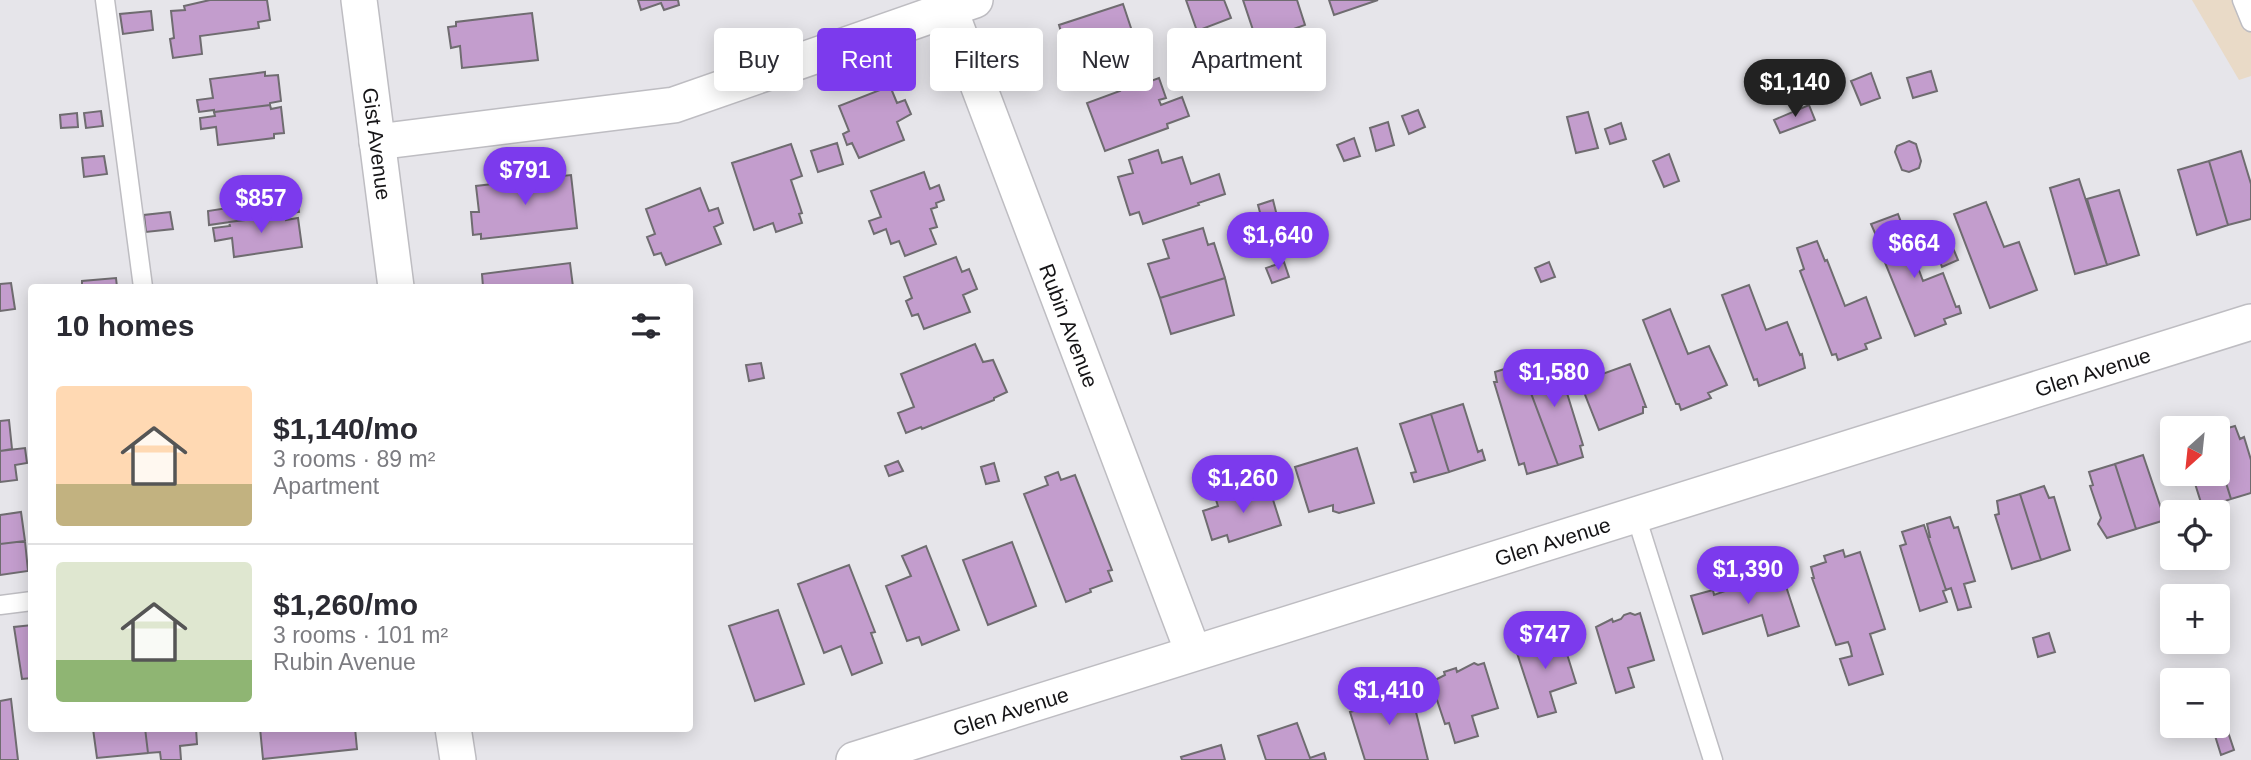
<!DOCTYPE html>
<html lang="en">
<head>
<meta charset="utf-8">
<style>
  :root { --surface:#fff; --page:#f7f7f7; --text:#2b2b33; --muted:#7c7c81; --line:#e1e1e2; --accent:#7c3aed }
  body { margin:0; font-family:Arial,sans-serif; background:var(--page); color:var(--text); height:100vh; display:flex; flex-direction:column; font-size:26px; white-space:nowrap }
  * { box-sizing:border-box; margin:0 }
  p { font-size:23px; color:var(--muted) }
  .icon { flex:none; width:38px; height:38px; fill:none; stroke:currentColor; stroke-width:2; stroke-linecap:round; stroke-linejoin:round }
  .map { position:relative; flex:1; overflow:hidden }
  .drawer { position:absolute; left:28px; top:284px; width:665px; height:448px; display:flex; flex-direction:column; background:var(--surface); border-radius:7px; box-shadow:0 4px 18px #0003 }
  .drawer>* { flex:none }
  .guide { position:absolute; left:714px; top:28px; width:665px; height:63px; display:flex; gap:14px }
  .needle { width:46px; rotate:207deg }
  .fabs { position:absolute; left:2160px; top:416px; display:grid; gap:14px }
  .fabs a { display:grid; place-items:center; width:70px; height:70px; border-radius:7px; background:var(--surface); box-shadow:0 4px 18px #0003; font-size:35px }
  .price { position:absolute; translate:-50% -60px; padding:0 16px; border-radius:24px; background:var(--accent); color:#fff; font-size:23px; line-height:46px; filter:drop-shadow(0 2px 4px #0008) }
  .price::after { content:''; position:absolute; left:50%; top:42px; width:21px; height:16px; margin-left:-10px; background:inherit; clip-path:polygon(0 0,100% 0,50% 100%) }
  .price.selected { background:#222; color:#fff }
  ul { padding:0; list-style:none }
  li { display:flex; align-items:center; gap:21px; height:175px; padding:0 28px }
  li+li { border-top:2px solid var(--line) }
  li span { display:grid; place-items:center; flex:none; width:196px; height:140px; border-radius:7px; color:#555 }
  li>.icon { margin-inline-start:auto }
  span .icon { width:84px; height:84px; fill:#fffc; stroke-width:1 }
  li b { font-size:30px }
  h2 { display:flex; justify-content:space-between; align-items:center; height:84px; padding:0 28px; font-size:30px }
  .tag { padding:0 24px; border-radius:7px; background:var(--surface); box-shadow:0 4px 18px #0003; font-size:24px; line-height:63px }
  .tag.selected { background:var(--accent); color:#fff }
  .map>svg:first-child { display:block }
  .commercial { fill:#e9dac7 }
  .building { fill:#c39dcd; stroke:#6f6c70; stroke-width:2 }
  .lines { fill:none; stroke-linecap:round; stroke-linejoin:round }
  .lane-casing { stroke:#bebdc2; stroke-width:21 }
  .street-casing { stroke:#bebdc2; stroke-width:38 }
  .lane { stroke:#fff; stroke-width:18 }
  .street { stroke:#fff; stroke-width:35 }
  .labels { text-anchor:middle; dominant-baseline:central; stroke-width:5; stroke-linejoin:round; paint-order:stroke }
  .street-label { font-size:21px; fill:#151416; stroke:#f3f3f7 }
</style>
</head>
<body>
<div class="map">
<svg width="2251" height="760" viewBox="0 0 2251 760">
  <rect width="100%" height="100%" fill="#e6e5ea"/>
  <path class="commercial" d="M2192,0H2251V76L2239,80Z"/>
  <path class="building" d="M210,0H267L270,20L258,22L259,28L200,36L202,54L173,58L170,39L174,38L171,11L185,10L184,6Z
    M638,0H678L679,5L664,10L661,3L641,10Z
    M1186,0H1224L1231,18L1197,31Z
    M1243,0H1297L1305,25L1257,42Z
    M1329,0H1378L1334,15Z
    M1123,4L1139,52L1083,71L1080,60L1070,62L1059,25Z
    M151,11L153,30L123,34L120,14Z
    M532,13L538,60L462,68L460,46L451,48L448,27L456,26V22Z
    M1241,41L1247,55L1234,61L1228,47Z
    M1931,71L1937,91L1913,98L1907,78Z
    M265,72V76L278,75L281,101L270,103V105L214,112V110L199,112L197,100L213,98L210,79Z
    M1871,73L1880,98L1861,105L1851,81Z
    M1159,78L1166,98L1159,100L1161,105L1182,97L1189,116L1167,124L1168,128L1105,151L1087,103L1120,91L1118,86L1126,83L1129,89Z
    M890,86L897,103L905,100L911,114L897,122L904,140L859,158L852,143L847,145L843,134L849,131L839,106Z
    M270,105L271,109L281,107L284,133L274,134V138L218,145L216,127L201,129L200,118L215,116L214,112Z
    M1809,105L1815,120L1780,133L1774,120Z
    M1418,110L1425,127L1409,134L1402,116Z
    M101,111L103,126L86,128L84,113Z
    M1588,112L1598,148L1576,153L1567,117Z
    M77,113L78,127L61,128L60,115Z
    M1388,122L1394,145L1376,151L1370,128Z
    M1621,123L1626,139L1610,144L1605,129Z
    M1354,138L1360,156L1344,161L1337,145Z
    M1909,141L1916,144L1921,161L1919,168L1909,172L1902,170L1895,152L1897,146Z
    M837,143L843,164L818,172L811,151Z
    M791,144L802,176L791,180L802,213L799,214L802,223L776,232L773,223L754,230L732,163Z
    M1158,150L1162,163L1182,157L1191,184L1219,174L1225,194L1198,203L1199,205L1143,224L1139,212L1130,215L1118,177L1133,173L1129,160Z
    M2241,151L2251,184V219L2228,225L2209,161Z
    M1669,154L1679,181L1664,187L1653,161Z
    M104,156L107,174L84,177L82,158Z
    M2209,161L2228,225L2197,235L2178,170Z
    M924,172L930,189L939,185L944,200L936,203L937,207L931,209L937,227L930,229L936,244L905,256L899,241L891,244L886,229L874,234L869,221L881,217L871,191Z
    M571,175L577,228L481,239V234L473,235L471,212H479L476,186L502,183L501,177L513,176L514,181Z
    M2079,179L2107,265L2075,274L2050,188Z
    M281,183V187L295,185L299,212L209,225L208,211L228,208L225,191Z
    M700,188L709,211L718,208L723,223L714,227L721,244L666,265L661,253L654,255L647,237L655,234L646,209Z
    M2119,190L2139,255L2107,265L2087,199Z
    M1273,200L1277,216L1262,220L1258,205Z
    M1986,202L2004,247L2019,242L2037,290L1990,308L1954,214Z
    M170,212L173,229L146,232L144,215Z
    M1898,214L1923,281L1943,273L1956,307L1959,306L1961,313L1944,319L1946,324L1915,336L1877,243L1879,242L1871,224Z
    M286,215V220L298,218L302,247L234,257L232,238L215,241L213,228L230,226L229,222Z
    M1936,224H1943L1958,260L1942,267L1928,231Z
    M1203,228L1208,245L1214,243L1225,278L1160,298L1148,264L1169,258L1163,240Z
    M1817,241L1825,261L1827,260L1845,306L1866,297L1881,338L1865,344L1867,349L1838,360L1836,354L1832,355L1800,271L1804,269L1797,248Z
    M956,257L962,272L969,269L977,289L963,295L970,312L924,329L918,314L912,316L906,301L912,298L904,277Z
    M1284,262L1289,277L1272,283L1266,268Z
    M1549,262L1555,277L1541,282L1535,268Z
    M570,263L573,287H483L482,274Z
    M116,278L117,287H82V281Z
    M1225,278L1234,315L1171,334L1160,298Z
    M11,283L15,309L0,311V284Z
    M1749,285L1766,330L1787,322L1800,355L1802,354L1805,368L1759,386L1757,379L1754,380L1722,295Z
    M1670,309L1688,354L1709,346L1727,385L1708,393L1711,398L1681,410L1679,404H1676L1643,320Z
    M975,344L983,362L993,360L1007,392L994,398V400L922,429L921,427L906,433L898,413L914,407L901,374Z
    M1548,356L1551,366L1558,364L1583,445L1580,446L1583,457L1558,465L1520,364Z
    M761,363L764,378L749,381L746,365Z
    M1520,364L1558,465L1527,474L1524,463L1519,465L1494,382H1497L1495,372Z
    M1630,364L1646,407H1643V413L1599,430L1580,382Z
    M1463,404L1478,452L1482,450L1485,460L1449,472L1431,414Z
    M1431,414L1449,472L1414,482L1411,473L1416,472L1400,424Z
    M9,420L12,449L0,451V421Z
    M2235,426L2240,439L2244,437L2251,460V493L2231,499L2217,454V431Z
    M25,448L27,463L15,465L17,480L0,482V451Z
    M1357,448L1374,503L1339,513L1333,511V505L1309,512L1295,467Z
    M2217,454L2231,499L2203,509L2192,474H2217Z
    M2143,455L2165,520L2136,529L2115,464Z
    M898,461L903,471L889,476L885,466Z
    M994,463L999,481L986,484L981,467Z
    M2115,464L2136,529L2107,538L2098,524L2101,518L2090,486L2093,485L2089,472Z
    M1058,472L1061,480L1075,475L1112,570L1108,571L1112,581L1090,589L1091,592L1066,602L1024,494L1048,485L1045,477Z
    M1268,484L1281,525L1229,542L1227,535L1212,540L1203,511L1218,506L1216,500Z
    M2044,486L2049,498L2054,497L2070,550L2041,560L2020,494Z
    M2020,494L2041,560L2012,569L1995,515L1999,514L1997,501Z
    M21,512L25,541L0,544V515Z
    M1950,517L1954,528L1958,527L1975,581L1964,584L1971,607L1958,610L1951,588L1946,590L1928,537H1930L1927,524Z
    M1924,525L1946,590L1943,591L1947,602L1920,611L1900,546L1906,544L1902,532Z
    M25,541L28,571L0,575V544Z
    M1012,542L1036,606L988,625L963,560Z
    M926,546L959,630L922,645L919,637L907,641L886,586L911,576L902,556Z
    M1843,550L1845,557L1860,552L1885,629L1870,634L1883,674L1849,685L1840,659L1852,656L1850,647L1848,642L1836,645L1812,578H1814L1811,567L1826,562L1824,556Z
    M849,565L875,632L871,633L882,663L852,675L841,646L824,653L798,584Z
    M1781,571L1799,626L1768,636L1762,615L1703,634L1691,596L1713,590L1714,595Z
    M778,610L804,684L755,701L729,626Z
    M1630,613L1635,615L1640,613L1654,660L1628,668L1634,687L1616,693L1596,627L1612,619L1613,622L1621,619L1624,615Z
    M32,625V678L22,679L14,627Z
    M2049,633L2055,652L2038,657L2033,638Z
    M1553,637L1562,638L1576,683L1550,692L1556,712L1538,717L1517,653L1521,651L1519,643L1534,638L1536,646Z
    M1474,663L1478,665L1484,663L1498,708L1472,716L1478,736L1455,743L1449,723L1445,724L1431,682L1445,675L1444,672L1456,668L1457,672Z
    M1406,686L1416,712L1428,760H1365L1350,712L1364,708L1360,696L1380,691L1381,694Z
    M11,699L18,760H0V701Z
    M2222,714L2234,750L2221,755L2212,726H2217V716Z
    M1297,723L1310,758L1324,753L1326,760H1266L1258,736Z
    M103,728H145L148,753L97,758L93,729Z
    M145,728H196L197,744L180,746L181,760H161L160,752L148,753Z
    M260,728H355L357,749L263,759Z
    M1221,745L1225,760H1182L1181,757Z"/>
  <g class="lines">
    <g class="lane-casing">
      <path id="lane" d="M105,0L143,287
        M2242,0L2251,22
        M1636,516L1713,760
        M0,605L32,601"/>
    </g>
    <g class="street-casing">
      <g id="street">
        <path id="s1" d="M359,0L396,287"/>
        <path id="s2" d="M946,0L1193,652"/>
        <path d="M377,142L674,105L975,0"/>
        <path d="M453,728L458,760"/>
        <path id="s3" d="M854,760L2251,322"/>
      </g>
    </g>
    <use href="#lane" class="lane"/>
    <use href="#street" class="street"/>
  </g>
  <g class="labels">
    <g class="street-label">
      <text stroke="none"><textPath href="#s1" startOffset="145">Gist Avenue</textPath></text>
      <text stroke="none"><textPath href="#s2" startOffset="348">Rubin Avenue</textPath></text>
      <text stroke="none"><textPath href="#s3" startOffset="1298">Glen Avenue</textPath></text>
      <text stroke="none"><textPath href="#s3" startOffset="732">Glen Avenue</textPath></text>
      <text stroke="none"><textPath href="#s3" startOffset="164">Glen Avenue</textPath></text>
    </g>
  </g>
</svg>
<div class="fabs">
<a><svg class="needle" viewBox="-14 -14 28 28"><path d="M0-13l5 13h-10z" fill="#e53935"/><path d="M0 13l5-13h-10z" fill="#7c7c81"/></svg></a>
<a><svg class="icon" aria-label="locate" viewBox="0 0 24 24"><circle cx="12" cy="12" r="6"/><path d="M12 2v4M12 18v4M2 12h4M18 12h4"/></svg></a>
<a>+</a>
<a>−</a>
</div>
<b class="price selected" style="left:1795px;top:119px">$1,140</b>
<b class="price" style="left:525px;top:207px">$791</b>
<b class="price" style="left:261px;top:235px">$857</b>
<b class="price" style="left:1278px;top:272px">$1,640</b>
<b class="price" style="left:1914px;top:280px">$664</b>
<b class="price" style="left:1554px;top:409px">$1,580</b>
<b class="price" style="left:1243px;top:515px">$1,260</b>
<b class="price" style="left:1748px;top:606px">$1,390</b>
<b class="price" style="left:1545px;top:671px">$747</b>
<b class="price" style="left:1389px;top:727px">$1,410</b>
<div class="guide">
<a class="tag">Buy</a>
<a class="tag selected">Rent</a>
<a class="tag">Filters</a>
<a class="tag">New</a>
<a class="tag">Apartment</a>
</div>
<section class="drawer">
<h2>10 homes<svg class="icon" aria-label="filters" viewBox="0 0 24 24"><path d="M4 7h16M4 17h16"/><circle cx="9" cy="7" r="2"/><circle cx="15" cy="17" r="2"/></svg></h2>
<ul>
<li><span style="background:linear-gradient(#ffd9b3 70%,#c2b280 0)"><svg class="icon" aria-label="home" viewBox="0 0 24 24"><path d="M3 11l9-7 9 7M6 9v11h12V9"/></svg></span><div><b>$1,140/mo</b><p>3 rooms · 89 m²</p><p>Apartment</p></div></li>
<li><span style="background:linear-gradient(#dfe7d0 70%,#8fb573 0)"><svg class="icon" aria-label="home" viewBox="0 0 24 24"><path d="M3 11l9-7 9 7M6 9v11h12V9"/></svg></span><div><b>$1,260/mo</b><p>3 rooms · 101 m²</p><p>Rubin Avenue</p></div></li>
</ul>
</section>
</div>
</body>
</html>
